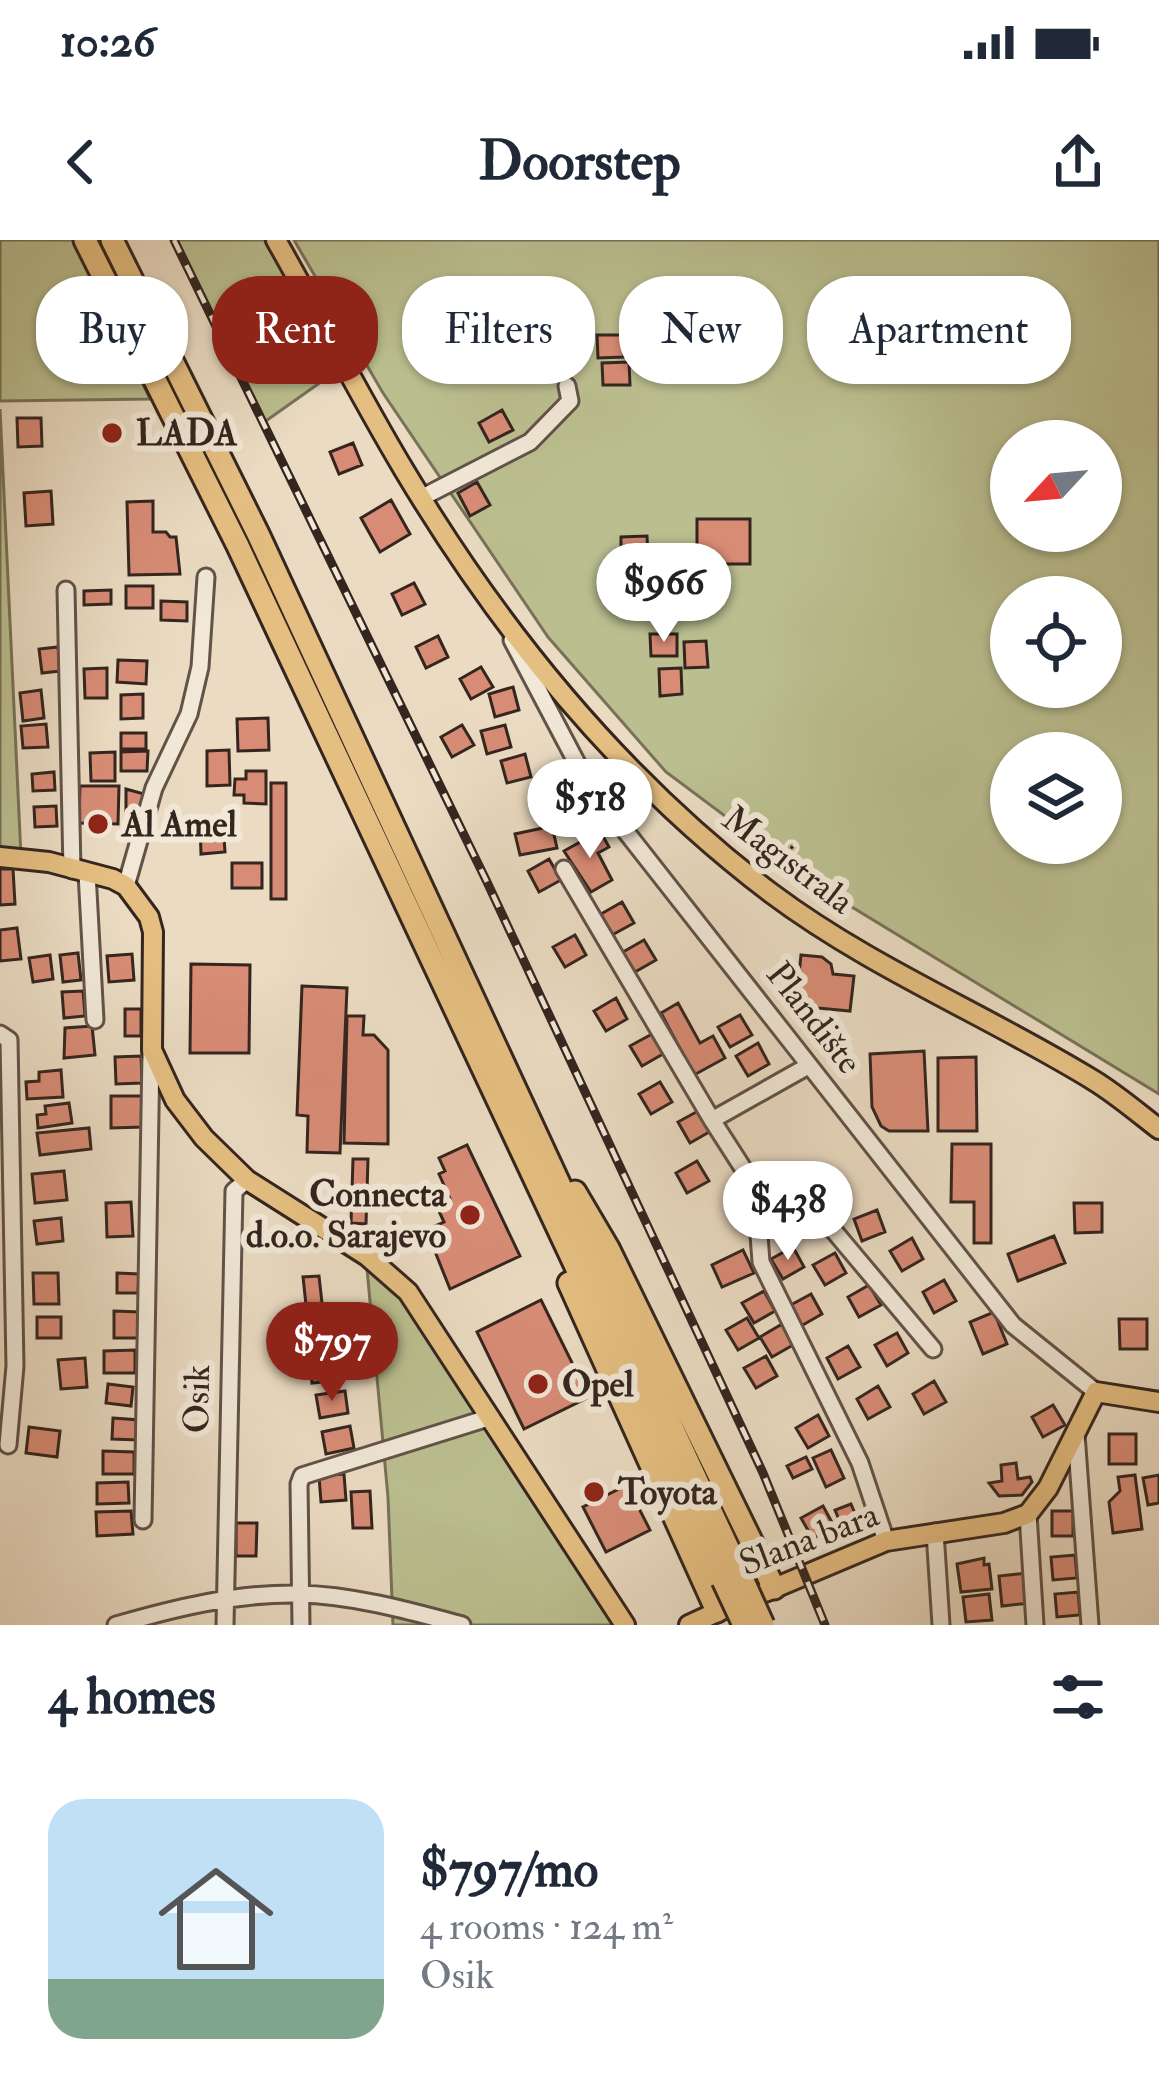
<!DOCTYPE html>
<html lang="en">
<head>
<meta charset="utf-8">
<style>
  :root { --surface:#fff; --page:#f6f6f7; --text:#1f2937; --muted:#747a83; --line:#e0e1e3; --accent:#8f2418 }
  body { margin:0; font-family:"IM FELL Double Pica",serif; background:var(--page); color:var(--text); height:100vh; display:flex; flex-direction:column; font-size:45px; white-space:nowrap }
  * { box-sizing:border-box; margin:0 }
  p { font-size:39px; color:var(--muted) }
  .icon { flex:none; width:66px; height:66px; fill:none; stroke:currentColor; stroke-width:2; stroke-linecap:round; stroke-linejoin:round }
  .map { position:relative; height:1385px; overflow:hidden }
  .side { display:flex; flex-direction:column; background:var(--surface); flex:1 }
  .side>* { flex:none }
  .top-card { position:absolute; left:36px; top:36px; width:1089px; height:108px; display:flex; gap:24px }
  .needle { width:78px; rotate:244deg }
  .controls { position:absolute; left:990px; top:180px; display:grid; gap:24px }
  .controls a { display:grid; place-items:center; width:132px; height:132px; border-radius:50%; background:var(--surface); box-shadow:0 3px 9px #0004; font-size:60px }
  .price { position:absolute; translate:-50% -102px; padding:0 27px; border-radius:42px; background:#fff; color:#222; font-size:39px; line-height:78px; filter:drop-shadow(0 3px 6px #0008) }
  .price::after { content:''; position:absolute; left:50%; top:72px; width:36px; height:27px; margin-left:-18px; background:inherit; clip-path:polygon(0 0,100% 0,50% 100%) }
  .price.current { background:var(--accent); color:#fff }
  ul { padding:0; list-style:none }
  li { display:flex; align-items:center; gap:36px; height:300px; padding:0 48px }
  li+li { border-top:3px solid var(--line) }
  li span { display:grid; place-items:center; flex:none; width:336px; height:240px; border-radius:36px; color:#555 }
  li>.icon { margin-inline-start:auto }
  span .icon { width:144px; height:144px; fill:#fffc; stroke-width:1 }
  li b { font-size:51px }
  h2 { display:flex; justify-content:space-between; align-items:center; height:144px; padding:0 48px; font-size:51px }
  .pill { padding:0 42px; border-radius:48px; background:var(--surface); box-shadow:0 3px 9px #0004; font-size:42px; line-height:108px }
  .pill.current { background:var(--accent); color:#fff }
  .status { display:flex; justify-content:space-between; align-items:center; height:84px; padding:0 60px; background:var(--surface); direction:ltr }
  .status svg { height:33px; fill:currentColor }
  header { display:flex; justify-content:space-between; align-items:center; height:156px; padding:0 48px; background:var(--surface); font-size:54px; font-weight:700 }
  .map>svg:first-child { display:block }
  .green { fill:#bbbf90; stroke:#787258; stroke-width:3; fill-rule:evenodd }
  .building { fill:#d88c76; stroke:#34251f; stroke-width:3 }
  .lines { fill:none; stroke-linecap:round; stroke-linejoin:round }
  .minor-casing { stroke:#625248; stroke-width:21 }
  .major-casing { stroke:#34251f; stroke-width:24 }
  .highway-casing { stroke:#34251f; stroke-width:27 }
  .minor { stroke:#f1e8d7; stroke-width:15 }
  .major { stroke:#e5be81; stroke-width:18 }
  .highway { stroke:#e5be81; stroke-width:21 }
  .rail-casing { stroke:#34251f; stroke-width:9 }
  .rail { stroke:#f1e8d7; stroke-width:4.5; stroke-dasharray:14; stroke-linecap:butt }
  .highway-bridge-casing { stroke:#34251f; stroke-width:27; stroke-linecap:butt }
  .highway-bridge { stroke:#e5be81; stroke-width:21 }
  .poi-dot { fill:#8f2418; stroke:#f1e8d7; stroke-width:4.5 }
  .labels { text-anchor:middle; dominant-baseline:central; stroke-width:12; stroke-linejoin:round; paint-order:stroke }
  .poi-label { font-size:36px; font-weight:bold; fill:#34251f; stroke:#f1e8d7; text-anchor:start }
  .street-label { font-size:36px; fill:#34251f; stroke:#f1e8d7 }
</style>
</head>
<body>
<div class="status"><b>10:26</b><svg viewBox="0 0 49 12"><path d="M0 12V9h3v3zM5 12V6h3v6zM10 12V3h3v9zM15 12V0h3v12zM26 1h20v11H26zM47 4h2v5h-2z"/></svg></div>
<header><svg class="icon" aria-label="back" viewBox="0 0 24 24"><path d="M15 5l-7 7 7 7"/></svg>Doorstep<svg class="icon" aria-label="share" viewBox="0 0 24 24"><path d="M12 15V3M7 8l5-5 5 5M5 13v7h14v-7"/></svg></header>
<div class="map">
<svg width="1159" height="1385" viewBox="0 0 1159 1385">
  <rect width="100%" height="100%" fill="#eadbc2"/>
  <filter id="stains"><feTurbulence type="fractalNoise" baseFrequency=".00167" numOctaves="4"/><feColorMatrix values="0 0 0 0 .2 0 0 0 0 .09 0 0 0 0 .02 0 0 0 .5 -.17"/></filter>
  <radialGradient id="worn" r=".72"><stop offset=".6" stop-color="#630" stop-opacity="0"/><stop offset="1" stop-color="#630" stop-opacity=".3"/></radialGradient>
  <path class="green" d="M0,0H76L150,159L0,161Z
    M176,0H264L342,127L263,183Z
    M294,0H1159V854L824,650L666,532L548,397L383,153ZM1011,201H1101V291H1011ZM1011,357H1101V447H1011ZM1011,513H1101V603H1011Z
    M0,169L21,617L0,613Z
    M366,1018L388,1033L625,1385H393L388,1257Z"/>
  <path class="building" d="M597,95H624V117L598,118Z
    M629,122L630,145H603L602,123Z
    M502,170L513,190L489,202L479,183Z
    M17,178H41L42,206L18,207Z
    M353,203L362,225L339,234L330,212Z
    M477,242L490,265L470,276L458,253Z
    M51,251L53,284L26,286L24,253Z
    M391,260L410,294L380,312L361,278Z
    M153,261V292H166L170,297H176L180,334L129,335L127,262Z
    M697,279H750V324H697Z
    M647,296L648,318L621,319V297Z
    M650,325V347L623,348V326Z
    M414,343L425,364L402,375L392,354Z
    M126,346H153V368H126Z
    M111,350V364L84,365V351Z
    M161,361L187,362V381L161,380Z
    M650,394H677V416H651Z
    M438,396L448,417L426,428L416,407Z
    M706,401L708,427L685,428L684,402Z
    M58,407L61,431L42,433L39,409Z
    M118,420L147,421L146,444L117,442Z
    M481,427L493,447L471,459L460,439Z
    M107,428V458H85L84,429Z
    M681,428L682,454L660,456L659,429Z
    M513,447L519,470L495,477L489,454Z
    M41,450L44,478L23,481L20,453Z
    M143,454V478L121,479V455Z
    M268,478L269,510L238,511L237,479Z
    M46,484L48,507L23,508L21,486Z
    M462,485L474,505L452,517L441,497Z
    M505,485L511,507L487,514L481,491Z
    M121,493H146V509H121Z
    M229,510L230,545L207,546V511Z
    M148,511L147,531H121V512Z
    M115,512V541H91L90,513Z
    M525,514L531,537L507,543L501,521Z
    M246,531H266V564L244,563V555H234L235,539H246Z
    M54,532L55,550L33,551L32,534Z
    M271,543H286V659H271Z
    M80,546H119L118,584L79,583Z
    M126,549L144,554L138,574L126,571Z
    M56,566L57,586L35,587L34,567Z
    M223,584L225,612L201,614L200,585Z
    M552,586L557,608L520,615L515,594Z
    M600,591L609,607L598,613L612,640L591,652L564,611Z
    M549,619L561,640L539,652L528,631Z
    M232,623H262V648H232Z
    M0,629H13L15,664L0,665Z
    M622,662L634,683L612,695L601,674Z
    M17,688L21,719L0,721V690Z
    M575,695L586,715L565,727L553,707Z
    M644,700L656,720L635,732L623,712Z
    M78,713L81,740L63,742L60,715Z
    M132,714L134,740L109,742L107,716Z
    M50,715L53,739L33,742L29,718Z
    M801,715L822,717L831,724L833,734L854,736L850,771L796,766Z
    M191,724L250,725L249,813H190Z
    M302,746L347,748L340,913L307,912L308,876L297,875Z
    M83,751L85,776L64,778L62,752Z
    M616,758L627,779L606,791L594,771Z
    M678,763L700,803L713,796L725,818L694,835L661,773Z
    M125,769H141V796H125Z
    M740,775L752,795L730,807L718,787Z
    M347,776H364L363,795H374L388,810V904L344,903Z
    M92,786L95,815L64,818L65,788Z
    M652,794L663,814L642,826L630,806Z
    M758,803L769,824L748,836L736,816Z
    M924,811L928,891H889L881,886L872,867L870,814Z
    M141,816L142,843L116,844L115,817Z
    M976,817L977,891H938V818Z
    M61,830L63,857L27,859L26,842L39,841V832Z
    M660,842L672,862L651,874L639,854Z
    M111,856H142L143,887L111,888Z
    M69,863L72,883L38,888L37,875L46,874L45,866Z
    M700,870L711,891L690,903L678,882Z
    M89,888L91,909L40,915L37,893Z
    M952,904H991V1003H974V962H951Z
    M467,905L520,1016L450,1049L432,1004L435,1003L431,995L438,992L435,986L444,982L437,967L451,961L439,934L445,931L439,918Z
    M353,919H368L366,984L351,983Z
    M697,921L709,941L687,953L676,933Z
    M64,931L67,960L35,963L32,934Z
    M792,934L804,954L782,966L771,946Z
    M749,951L760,972L739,984L727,964Z
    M131,962L133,996L107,997L106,963Z
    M1074,963H1102V992L1075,993Z
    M877,970L885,992L862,1001L854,979Z
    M61,978L63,1001L37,1004L34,981Z
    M1054,996L1065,1023L1018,1041L1008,1014Z
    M912,998L923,1019L902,1031L890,1011Z
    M793,1007L804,1027L783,1039L771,1019Z
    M743,1010L754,1033L722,1047L712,1025Z
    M835,1013L846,1033L825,1045L813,1025Z
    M33,1033H58L59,1064H34Z
    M117,1033L139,1034L138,1053H117Z
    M319,1036L322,1063L306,1065L303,1037Z
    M944,1040L956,1061L934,1073L923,1052Z
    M869,1045L881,1065L859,1077L848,1057Z
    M764,1051L775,1071L754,1083L742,1063Z
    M811,1054L822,1074L801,1086L789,1066Z
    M541,1060L589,1157L524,1189L477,1092Z
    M114,1071L140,1072V1098H114Z
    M994,1072L1007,1104L983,1114L970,1082Z
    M37,1077H61V1098H37Z
    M747,1078L759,1098L738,1110L726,1090Z
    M1119,1079H1147V1109H1120Z
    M337,1084L339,1108L309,1111L307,1088Z
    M782,1084L793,1105L772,1117L760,1097Z
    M897,1093L908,1113L887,1126L875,1105Z
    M848,1106L860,1127L838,1139L827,1118Z
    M135,1110V1133H104V1111Z
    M766,1116L777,1136L756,1148L744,1128Z
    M85,1118L87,1147L61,1149L58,1120Z
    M341,1118L343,1140L312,1143L310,1121Z
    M934,1141L946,1162L924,1174L913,1154Z
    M108,1144L133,1147L131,1166L106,1163Z
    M878,1146L890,1167L868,1179L857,1159Z
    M345,1151L348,1173L320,1178L316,1155Z
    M1053,1165L1065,1185L1043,1197L1032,1177Z
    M818,1175L829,1196L808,1208L796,1188Z
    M113,1178L139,1180L138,1200L112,1199Z
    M350,1186L354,1208L326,1214L322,1192Z
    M29,1187L60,1191L57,1217L26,1213Z
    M1109,1194H1136V1224H1109Z
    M831,1210L844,1238L826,1247L813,1218Z
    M103,1211L134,1212V1234H103Z
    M806,1217L812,1229L793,1238L787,1226Z
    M1016,1223L1018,1239L1030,1237L1032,1242L1022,1255L999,1256L989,1243L1002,1241L1001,1225Z
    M344,1234L346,1260L321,1262L319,1236Z
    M1135,1235L1142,1289L1113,1293L1109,1262L1120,1251L1118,1237Z
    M1159,1235V1263L1148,1265L1143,1238Z
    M128,1242L129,1263L97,1264V1243Z
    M627,1245L650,1290L606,1312L583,1267Z
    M370,1251L372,1288H353L351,1252Z
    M851,1264L859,1283L843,1289L835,1270Z
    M823,1266L834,1286L813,1299L801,1278Z
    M131,1271L133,1294L97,1296L96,1272Z
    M1052,1271H1073V1296H1052Z
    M236,1283H257L256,1316H236Z
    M1075,1315L1077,1338L1053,1340L1051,1317Z
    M984,1318V1325L989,1324L992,1349L961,1352L957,1324Z
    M1028,1333L1031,1363L1002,1366L999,1336Z
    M1078,1352L1080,1375L1057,1377L1055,1354Z
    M989,1354L992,1380L966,1382L963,1357Z"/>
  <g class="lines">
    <g class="minor-casing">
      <path id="minor" d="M421,258L530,202L570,161L567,146
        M66,350L72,630
        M512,400L580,529L616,579L1013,1085L1096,1152
        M616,579L646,545
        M564,629L712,880L773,975
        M87,633L95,780
        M126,646L154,548L189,474L200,427L206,337
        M0,794L9,800L15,1126L8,1205
        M712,880L808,826
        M1076,1194L1090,1385
        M1028,1274L1035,1385
        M143,1280L151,813
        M935,1292L941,1385
        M886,1301L860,1223L761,1022L759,995L773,975L813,966L933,1109
        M116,1385C175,1368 236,1353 298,1354C353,1355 410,1371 462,1385
        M225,1385L234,951L247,940
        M301,1385L299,1244L302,1236L491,1177"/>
    </g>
    <g class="major-casing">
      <path id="major" d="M276,0C319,76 359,155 404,230C500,391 622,540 771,653C871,728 987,775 1093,840C1116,854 1137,872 1159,889
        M0,617L49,622L113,639L126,646L149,677L153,692L152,810L175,860L204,898L247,940L367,1016L408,1052L625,1385
        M765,1352L886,1301L1004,1283L1028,1274L1048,1248L1096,1152L1159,1162
        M689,1385L728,1367"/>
    </g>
    <g class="highway-casing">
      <path id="highway" d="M85,0L238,306L723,1340
        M112,0L258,294L740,1334
        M575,952L608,1008L774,1348
        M569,1043L717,1371"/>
    </g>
    <use href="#minor" class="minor"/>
    <use href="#major" class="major"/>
    <use href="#highway" class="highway"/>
    <g class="rail-casing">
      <path id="rail" d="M174,0L487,642L763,1233L825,1385"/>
    </g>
    <use href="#rail" class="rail"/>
    <g class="highway-bridge-casing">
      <path id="highway-bridge" d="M740,1334L763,1385
        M723,1340L744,1385"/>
    </g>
    <use href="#highway-bridge" class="highway-bridge"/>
  </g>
  <g class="poi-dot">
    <circle cx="112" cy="193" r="12"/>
    <circle cx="98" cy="584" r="12"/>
    <circle cx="470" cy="975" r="12"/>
    <circle cx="538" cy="1144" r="12"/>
    <circle cx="594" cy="1252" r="12"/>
  </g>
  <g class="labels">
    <g class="poi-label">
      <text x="136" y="193">LADA</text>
      <text x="122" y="584">Al Amel</text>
      <text x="446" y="954" text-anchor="end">Connecta<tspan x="446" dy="41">d.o.o. Sarajevo</tspan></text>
      <text x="562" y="1144">Opel</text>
      <text x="618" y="1252">Toyota</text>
    </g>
    <g class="street-label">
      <text transform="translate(788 620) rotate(37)">Magistrala</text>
      <text transform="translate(814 778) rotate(52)">Plandište</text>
      <text transform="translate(197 1159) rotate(-89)">Osik</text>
      <text transform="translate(809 1299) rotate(-21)">Slana bara</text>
    </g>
  </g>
  <rect width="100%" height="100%" filter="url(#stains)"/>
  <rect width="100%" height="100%" fill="url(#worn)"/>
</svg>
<div class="controls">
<a><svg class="needle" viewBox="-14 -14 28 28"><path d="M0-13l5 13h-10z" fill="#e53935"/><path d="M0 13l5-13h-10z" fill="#747a83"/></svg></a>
<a><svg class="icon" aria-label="locate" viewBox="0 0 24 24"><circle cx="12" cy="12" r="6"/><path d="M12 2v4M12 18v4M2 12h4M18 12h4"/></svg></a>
<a><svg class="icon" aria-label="layers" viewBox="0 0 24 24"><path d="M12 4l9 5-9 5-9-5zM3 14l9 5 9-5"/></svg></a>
</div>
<b class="price" style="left:664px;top:405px">$966</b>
<b class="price" style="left:590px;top:621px">$518</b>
<b class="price" style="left:788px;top:1023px">$438</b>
<b class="price current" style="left:332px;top:1164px">$797</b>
<div class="top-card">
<a class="pill">Buy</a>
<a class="pill current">Rent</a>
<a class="pill">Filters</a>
<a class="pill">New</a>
<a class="pill">Apartment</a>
</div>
</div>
<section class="side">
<h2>4 homes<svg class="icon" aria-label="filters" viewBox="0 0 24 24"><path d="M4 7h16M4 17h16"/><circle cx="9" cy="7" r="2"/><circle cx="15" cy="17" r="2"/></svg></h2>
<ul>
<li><span style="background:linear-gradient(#bfe0f5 75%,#7fa58c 0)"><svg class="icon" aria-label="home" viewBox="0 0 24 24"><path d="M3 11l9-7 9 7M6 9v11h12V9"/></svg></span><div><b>$797/mo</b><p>4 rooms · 124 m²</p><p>Osik</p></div></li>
</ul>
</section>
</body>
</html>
